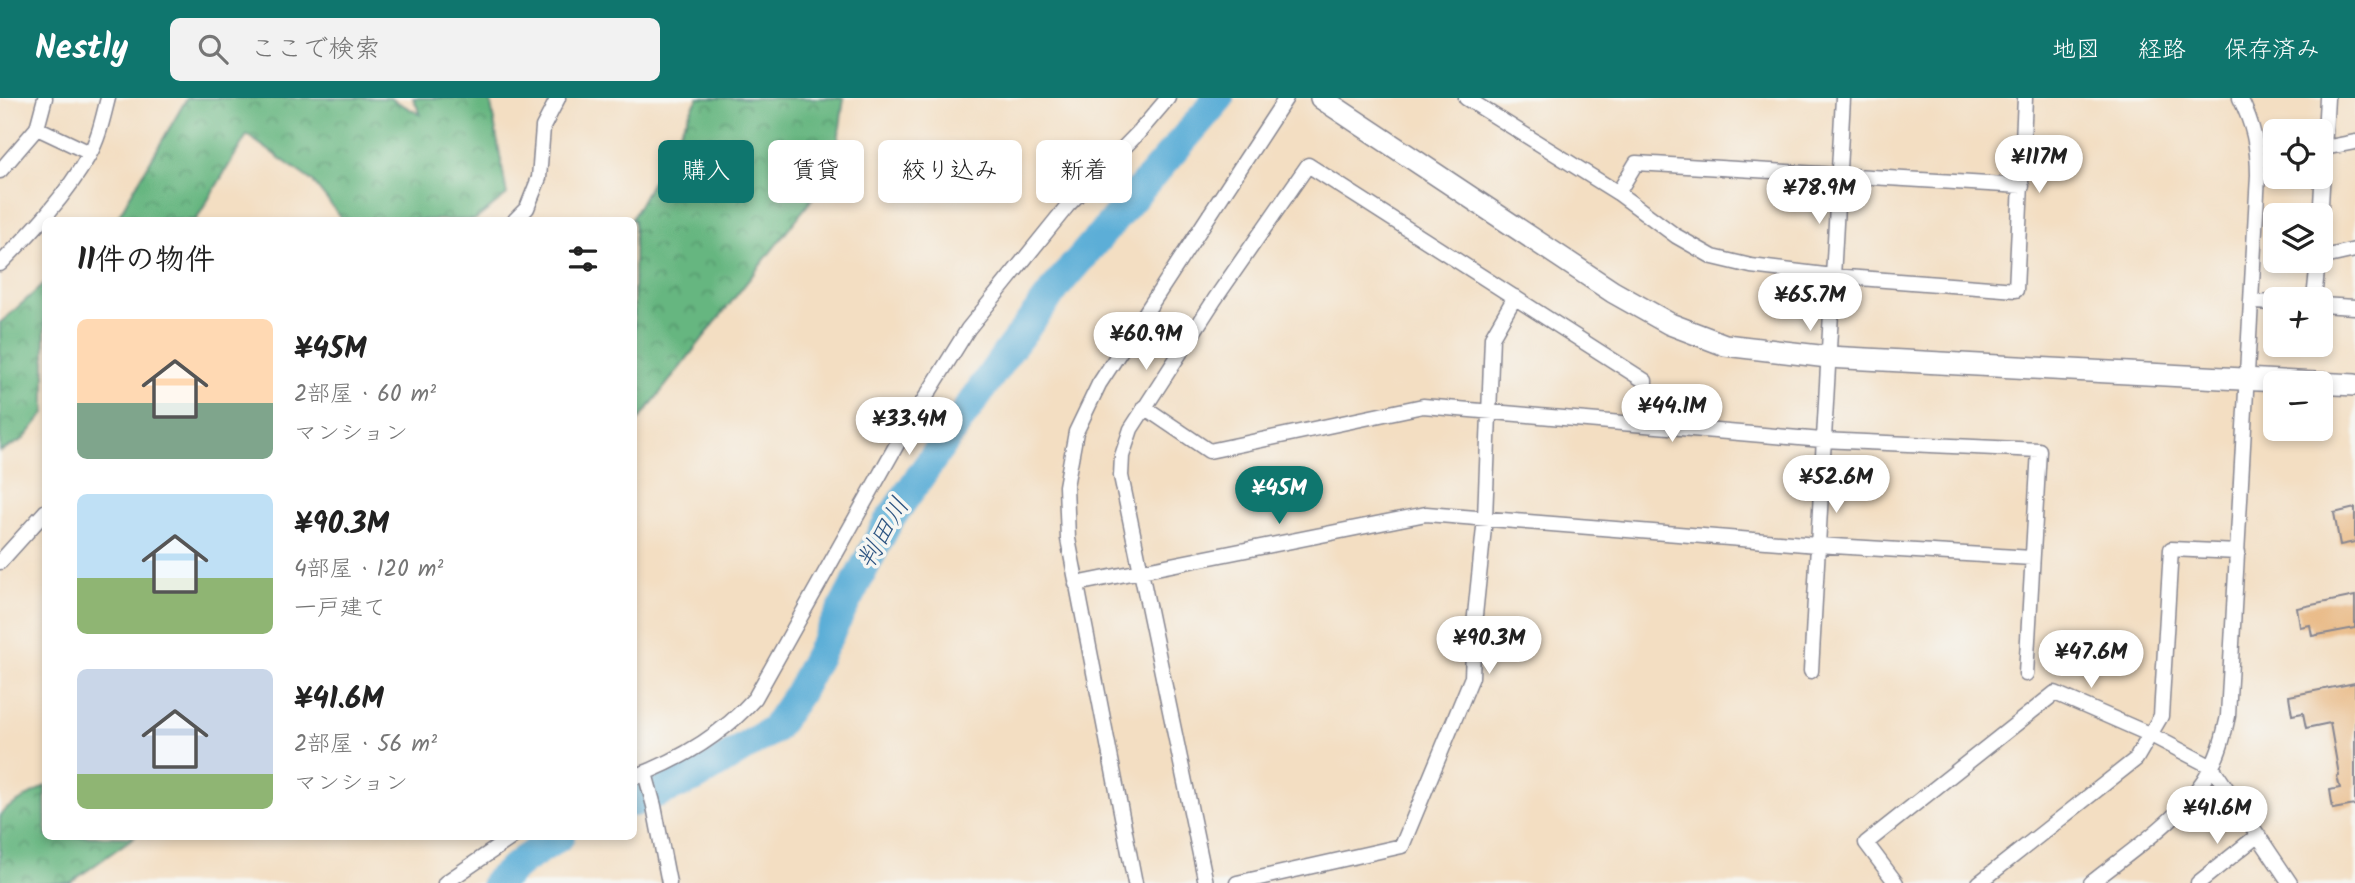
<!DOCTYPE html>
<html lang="ja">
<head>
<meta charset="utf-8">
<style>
  :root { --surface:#fff; --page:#f2f2f2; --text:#222; --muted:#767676; --accent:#0f766e }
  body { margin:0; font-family:Kalam,"Klee One",sans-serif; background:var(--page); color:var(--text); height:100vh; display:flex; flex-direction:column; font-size:26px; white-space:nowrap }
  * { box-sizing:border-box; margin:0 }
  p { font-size:23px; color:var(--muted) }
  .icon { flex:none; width:38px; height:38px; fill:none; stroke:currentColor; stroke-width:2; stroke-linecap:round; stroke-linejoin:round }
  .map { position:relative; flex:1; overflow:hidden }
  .panel { position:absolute; left:42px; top:119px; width:595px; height:623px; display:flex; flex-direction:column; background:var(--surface); border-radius:10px; box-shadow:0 4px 10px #0003 }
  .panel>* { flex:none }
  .hud { position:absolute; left:658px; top:42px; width:665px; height:63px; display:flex; gap:14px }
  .tools { position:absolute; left:2263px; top:21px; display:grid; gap:14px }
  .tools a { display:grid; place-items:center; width:70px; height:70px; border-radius:10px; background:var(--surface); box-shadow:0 4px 10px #0003; font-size:35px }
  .price { position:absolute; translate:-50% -60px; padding:0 16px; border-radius:24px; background:#fff; color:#222; font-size:23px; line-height:46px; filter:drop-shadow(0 2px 4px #0008) }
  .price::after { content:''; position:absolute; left:50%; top:42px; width:21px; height:16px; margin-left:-10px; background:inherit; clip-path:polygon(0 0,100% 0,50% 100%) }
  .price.selected { background:var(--accent); color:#fff }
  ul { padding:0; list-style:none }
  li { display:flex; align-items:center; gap:21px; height:175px; padding:0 35px }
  li span { display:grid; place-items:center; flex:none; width:196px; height:140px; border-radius:10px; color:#555 }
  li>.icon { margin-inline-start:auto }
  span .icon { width:84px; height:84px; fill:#fffc; stroke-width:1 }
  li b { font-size:30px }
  h2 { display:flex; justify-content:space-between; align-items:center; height:84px; padding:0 35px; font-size:30px }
  .chip { padding:0 24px; border-radius:10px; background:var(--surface); box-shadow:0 4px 10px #0003; font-size:24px; line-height:63px }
  .chip.selected { background:var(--accent); color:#fff }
  header { display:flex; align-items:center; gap:42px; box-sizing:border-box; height:98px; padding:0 35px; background:var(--accent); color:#fff }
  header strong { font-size:33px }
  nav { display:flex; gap:38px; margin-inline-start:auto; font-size:24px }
  .search { width:490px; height:63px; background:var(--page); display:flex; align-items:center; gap:18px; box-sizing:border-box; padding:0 24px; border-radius:10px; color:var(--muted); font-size:26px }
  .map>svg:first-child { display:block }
  .forest { fill:url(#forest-crowns); stroke:#40726f; stroke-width:2 }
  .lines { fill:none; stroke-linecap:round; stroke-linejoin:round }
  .river { stroke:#5caed7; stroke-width:30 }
  .building { fill:#e8b67f }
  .street-casing { stroke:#878690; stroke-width:17 }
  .secondary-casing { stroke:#878690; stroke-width:24 }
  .street { stroke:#fff; stroke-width:14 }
  .secondary { stroke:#fff; stroke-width:21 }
  .labels { text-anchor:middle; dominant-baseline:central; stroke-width:7; stroke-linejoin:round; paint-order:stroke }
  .water-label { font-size:26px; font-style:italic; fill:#2e5582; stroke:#f6f6f2 }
</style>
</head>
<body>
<header>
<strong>Nestly</strong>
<div class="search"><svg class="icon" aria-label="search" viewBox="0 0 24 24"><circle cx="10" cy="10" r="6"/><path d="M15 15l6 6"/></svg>ここで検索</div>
<nav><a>地図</a><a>経路</a><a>保存済み</a></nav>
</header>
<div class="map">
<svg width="2355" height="785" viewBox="0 0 2355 785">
  <defs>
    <pattern id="forest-crowns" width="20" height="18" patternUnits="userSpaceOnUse" patternTransform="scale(1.75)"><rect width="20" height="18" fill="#66b680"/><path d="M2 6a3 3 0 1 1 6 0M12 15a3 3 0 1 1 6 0" fill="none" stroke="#53946c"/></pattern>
  </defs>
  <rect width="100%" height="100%" fill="#f6f6f2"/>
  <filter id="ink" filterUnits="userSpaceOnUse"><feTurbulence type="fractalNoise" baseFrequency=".0143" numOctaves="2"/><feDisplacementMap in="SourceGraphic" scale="14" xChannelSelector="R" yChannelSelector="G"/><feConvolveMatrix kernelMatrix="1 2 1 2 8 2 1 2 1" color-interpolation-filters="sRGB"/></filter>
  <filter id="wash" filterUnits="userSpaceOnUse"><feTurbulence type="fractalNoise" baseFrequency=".00686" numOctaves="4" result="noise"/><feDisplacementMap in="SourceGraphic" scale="28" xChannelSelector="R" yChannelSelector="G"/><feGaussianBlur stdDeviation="1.57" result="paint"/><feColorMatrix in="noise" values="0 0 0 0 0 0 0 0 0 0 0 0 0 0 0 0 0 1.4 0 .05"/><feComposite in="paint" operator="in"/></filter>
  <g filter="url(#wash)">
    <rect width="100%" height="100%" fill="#f3dec2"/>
    <path class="forest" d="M187,0H390L421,17L413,0H490L507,97L475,122H343L312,83L247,37L196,122H116Z
      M698,0H844L834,73L634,328V122H631Z
      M45,185V315L24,341L0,354V225Z
      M45,688L46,738L134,739L70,785H0V717L6,711Z"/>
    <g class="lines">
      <path class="river" d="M634,704L696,679L774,631L798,596L888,424L1006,256L1061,183L1219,0
        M496,785L522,763L560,738"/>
    </g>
    <g id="blocks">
      <path class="building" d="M2355,410V444L2340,447L2334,415Z
        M2355,498V530L2312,538L2310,527L2300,529L2297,510Z
        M2355,585V707L2333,711L2330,692L2340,690L2337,678L2339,677L2330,625L2306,630L2303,615L2292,617L2289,598Z"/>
    </g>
  </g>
  <g filter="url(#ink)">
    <use href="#blocks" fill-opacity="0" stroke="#878690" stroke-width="2"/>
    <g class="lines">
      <g class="street-casing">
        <path id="street" d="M1466,0L1618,95L1676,138L1713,159L1751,168L1833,178L2016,192L2025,0
          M37,30L90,55
          M2324,50L2355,44
          M0,73L37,30L45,0
          M1618,95L1636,65L2022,88
          M515,122L527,110L539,80L543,29L558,0
          M2320,124L2327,0
          M2320,160L2355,152
          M0,166C33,133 66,98 89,57C99,40 103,19 108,0
          M2314,201L2318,163
          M2253,204L2275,205
          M2320,207L2355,209
          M1144,309L1209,353L1423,308L1822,342L2039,352L2026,576
          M0,464L46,413
          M1076,486L1426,416L1817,447L2032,460
          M1811,573L1843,0
          M645,675L654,708L669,785
          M634,679C680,662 722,637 755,600L901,339L968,231L1068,107L1139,34L1168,0
          M445,785L514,738
          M1135,785L1068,441L1066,388L1076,334L1099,286L1286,0
          M1206,785L1121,378L1122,358L1131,331L1215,201L1308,67L1645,283L1643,325
          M1237,785L1402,748L1472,579L1474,527L1485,420L1492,239L1515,199
          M1896,785L1866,745L2055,595L2151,637L2212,669L2290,785
          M1979,785L2136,661L2161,618L2171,451L2238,454
          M2091,785C2133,751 2185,719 2211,670C2220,654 2224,636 2228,618L2258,77C2258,48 2253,26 2240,0
          M2198,785L2257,738"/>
      </g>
      <g class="secondary-casing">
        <path id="secondary" d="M1321,0L1613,194L1670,226L1725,247L1828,259L2355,287"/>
      </g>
      <use href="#street" class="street"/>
      <use href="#secondary" class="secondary"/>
    </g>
  </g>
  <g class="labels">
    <g class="water-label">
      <text transform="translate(884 436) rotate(-60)">判田川</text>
    </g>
  </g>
</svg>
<div class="tools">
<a><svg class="icon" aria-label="locate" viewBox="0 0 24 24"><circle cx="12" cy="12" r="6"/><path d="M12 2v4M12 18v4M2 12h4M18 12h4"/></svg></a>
<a><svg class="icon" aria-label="layers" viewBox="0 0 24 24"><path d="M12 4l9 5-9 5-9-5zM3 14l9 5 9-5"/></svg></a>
<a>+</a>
<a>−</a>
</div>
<b class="price" style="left:2039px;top:97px">¥117M</b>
<b class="price" style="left:1819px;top:128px">¥78.9M</b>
<b class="price" style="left:1810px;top:235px">¥65.7M</b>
<b class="price" style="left:1146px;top:274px">¥60.9M</b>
<b class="price" style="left:1672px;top:346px">¥44.1M</b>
<b class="price" style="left:909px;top:359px">¥33.4M</b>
<b class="price" style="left:1836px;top:417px">¥52.6M</b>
<b class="price selected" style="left:1279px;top:428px">¥45M</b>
<b class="price" style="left:1489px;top:578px">¥90.3M</b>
<b class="price" style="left:2091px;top:592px">¥47.6M</b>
<b class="price" style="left:2217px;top:748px">¥41.6M</b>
<div class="hud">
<a class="chip selected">購入</a>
<a class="chip">賃貸</a>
<a class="chip">絞り込み</a>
<a class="chip">新着</a>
</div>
<section class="panel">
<h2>11件の物件<svg class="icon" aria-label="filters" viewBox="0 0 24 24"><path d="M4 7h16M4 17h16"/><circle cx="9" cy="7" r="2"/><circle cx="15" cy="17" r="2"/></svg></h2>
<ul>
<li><span style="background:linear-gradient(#ffd9b3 60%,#7fa58c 0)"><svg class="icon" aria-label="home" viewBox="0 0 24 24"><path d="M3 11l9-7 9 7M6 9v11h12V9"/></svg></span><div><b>¥45M</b><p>2部屋 · 60 m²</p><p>マンション</p></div></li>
<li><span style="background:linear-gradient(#bfe0f5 60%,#8fb573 0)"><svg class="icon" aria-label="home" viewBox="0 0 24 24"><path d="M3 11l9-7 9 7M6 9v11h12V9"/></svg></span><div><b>¥90.3M</b><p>4部屋 · 120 m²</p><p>一戸建て</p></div></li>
<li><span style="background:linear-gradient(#c9d6e8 75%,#8fb573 0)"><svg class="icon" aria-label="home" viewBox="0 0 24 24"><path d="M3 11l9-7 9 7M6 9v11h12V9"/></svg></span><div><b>¥41.6M</b><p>2部屋 · 56 m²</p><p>マンション</p></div></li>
</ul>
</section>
</div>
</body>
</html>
